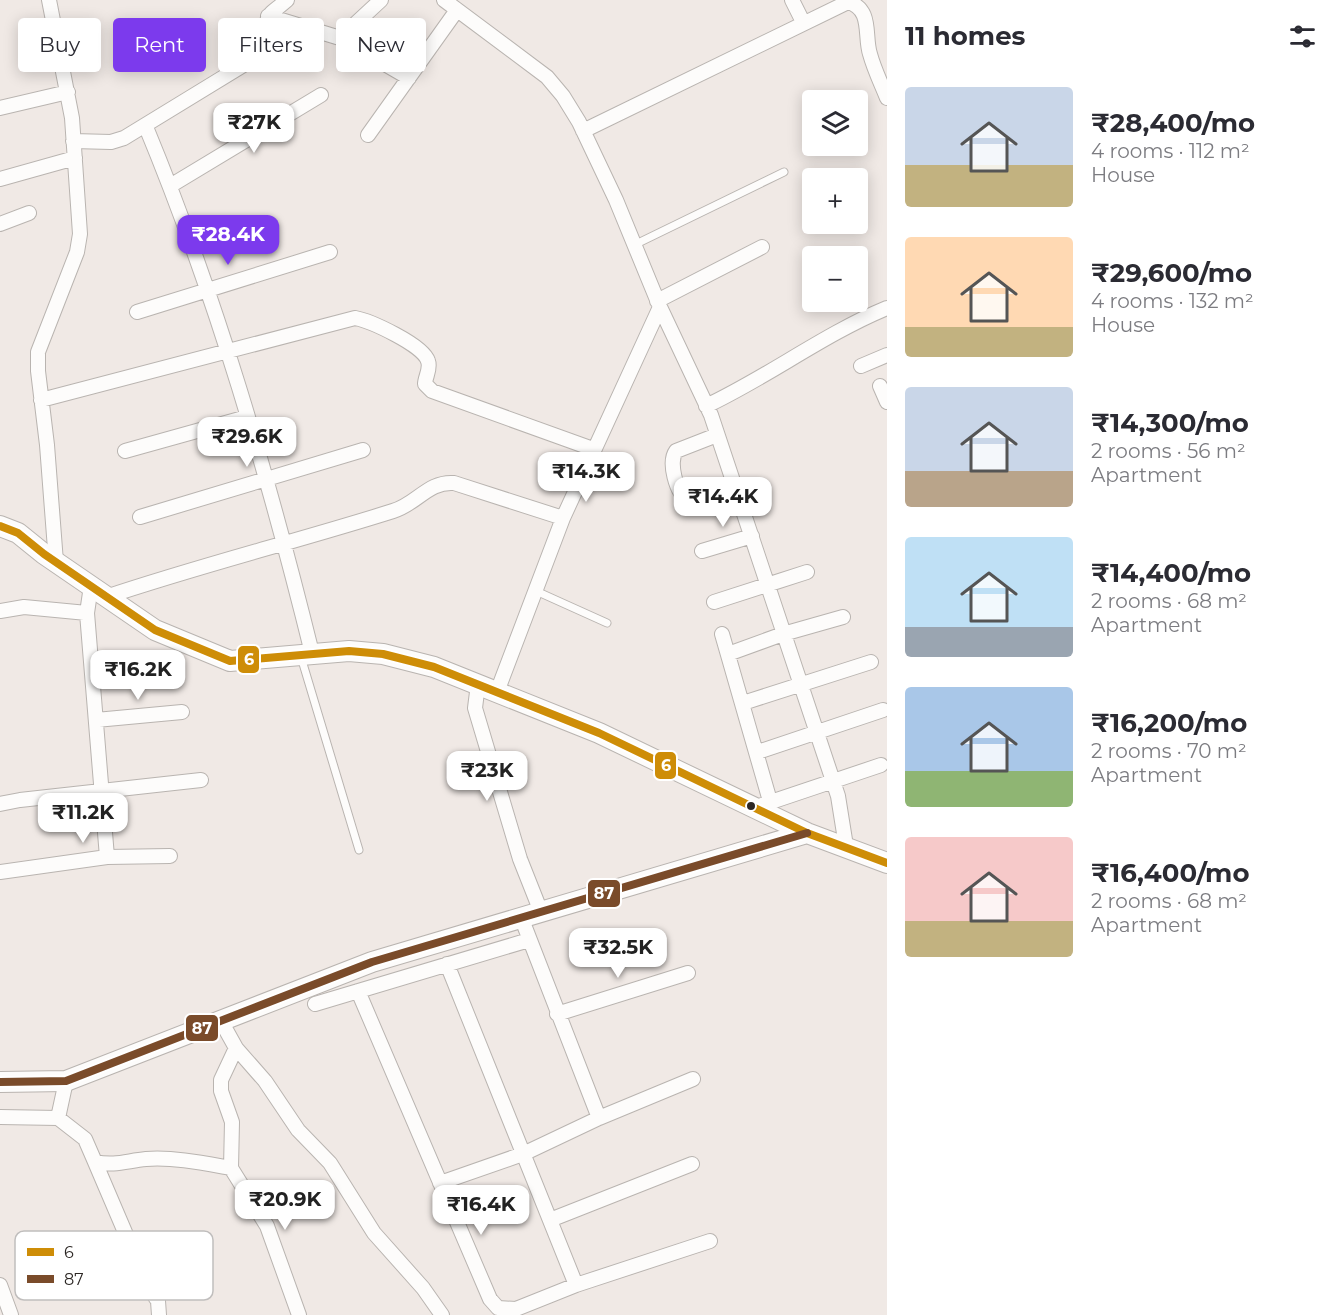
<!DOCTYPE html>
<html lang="en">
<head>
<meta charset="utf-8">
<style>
  :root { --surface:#fff; --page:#f7f7f7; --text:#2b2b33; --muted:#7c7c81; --accent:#7c3aed }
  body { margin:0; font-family:Montserrat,sans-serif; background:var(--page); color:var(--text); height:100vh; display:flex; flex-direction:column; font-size:22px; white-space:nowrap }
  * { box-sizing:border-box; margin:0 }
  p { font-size:20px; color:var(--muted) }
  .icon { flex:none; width:33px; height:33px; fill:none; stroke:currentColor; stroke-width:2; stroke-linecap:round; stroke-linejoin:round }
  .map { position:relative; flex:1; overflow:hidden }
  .details { display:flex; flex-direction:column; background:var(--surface); width:450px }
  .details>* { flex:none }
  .banner { position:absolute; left:18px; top:18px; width:570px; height:54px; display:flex; gap:12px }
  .tools { position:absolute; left:802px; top:90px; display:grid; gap:12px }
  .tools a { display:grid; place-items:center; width:66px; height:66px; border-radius:6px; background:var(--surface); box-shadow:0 3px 15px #0003; font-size:30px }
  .price { position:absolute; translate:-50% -51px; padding:0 14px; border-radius:12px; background:#fff; color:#222; font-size:20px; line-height:39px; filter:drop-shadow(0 2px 3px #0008) }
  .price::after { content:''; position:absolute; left:50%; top:36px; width:18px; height:14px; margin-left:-9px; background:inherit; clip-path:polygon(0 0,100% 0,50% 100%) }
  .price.on { background:var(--accent); color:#fff }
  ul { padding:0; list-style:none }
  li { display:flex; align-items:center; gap:18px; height:150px; padding:0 18px }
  li span { display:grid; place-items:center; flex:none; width:168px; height:120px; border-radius:6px; color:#555 }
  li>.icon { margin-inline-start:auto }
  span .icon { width:72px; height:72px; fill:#fffc; stroke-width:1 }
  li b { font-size:26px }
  h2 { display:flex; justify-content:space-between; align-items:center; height:72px; padding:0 18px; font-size:26px }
  .chip { padding:0 21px; border-radius:6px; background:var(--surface); box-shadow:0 3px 15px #0003; font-size:21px; line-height:54px }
  .chip.on { background:var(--accent); color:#fff }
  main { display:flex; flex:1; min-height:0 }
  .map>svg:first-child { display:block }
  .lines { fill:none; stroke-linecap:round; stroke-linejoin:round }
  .lane-casing { stroke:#b9b4b0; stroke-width:9 }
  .street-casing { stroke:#b9b4b0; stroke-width:16 }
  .primary-casing { stroke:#b9b4b0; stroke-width:22 }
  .lane { stroke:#fdfcfb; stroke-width:7 }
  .street { stroke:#fdfcfb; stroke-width:14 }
  .primary { stroke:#fdfcfb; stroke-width:20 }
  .bus-1-casing { stroke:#fff; stroke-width:12 }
  .bus-2-casing { stroke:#fff; stroke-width:12 }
  .bus-1 { stroke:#ce8d07; stroke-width:8 }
  .bus-2 { stroke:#7a4b2a; stroke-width:8 }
  .bus-dot { fill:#2c2724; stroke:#fff; stroke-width:2 }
  .key { fill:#fff; stroke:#c0bebd; stroke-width:1.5 }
  .key-label { font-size:16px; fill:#2c2724 }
  .line-badge { stroke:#fff; stroke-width:2 }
  .badge-label { font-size:16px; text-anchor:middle; font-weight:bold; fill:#fff }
</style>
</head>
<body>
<main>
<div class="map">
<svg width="887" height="1315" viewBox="0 0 887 1315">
  <rect width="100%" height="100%" fill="#f0e9e5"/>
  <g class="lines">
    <g class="lane-casing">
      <path id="lane" d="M634,245L784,172
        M536,591L607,623
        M301,657L359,850"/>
    </g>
    <g class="street-casing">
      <path id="street" d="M49,0L72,118L80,234L77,252L38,352V371L47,445L56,562
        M444,0L547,77L563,96L579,122L616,200L660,307L711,415L838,796L846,846
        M792,0L803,22
        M268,16L340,38L409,78
        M340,38L381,0
        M0,108L68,92
        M146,127C216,296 268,475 312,653
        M583,131L848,2C873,9 864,36 870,54C874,69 881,83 887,98
        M368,135L457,10
        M73,141L111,142L124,138L263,53L272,46L274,40C264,13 264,20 287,0
        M0,179L75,158
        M170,186L321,95
        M0,224L29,213
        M657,301L762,247
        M137,312L330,252
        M861,366L887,355
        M880,386L887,402
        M41,400L355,318C371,321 423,345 428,361C431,369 425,377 425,384L432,391L593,449
        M706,406C768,377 824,334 887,308
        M717,435L676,451C668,462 676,493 688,500L735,488
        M125,451L247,417
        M140,517L363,450
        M702,551L752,536
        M91,586L87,613L107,857
        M106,597C201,565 298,541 393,511C417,504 428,481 454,483L563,518
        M714,602L807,572
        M0,611L24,607L87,613
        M722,634L770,801
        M728,654L783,634L843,617
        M478,684L475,708L520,859L541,912
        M497,692L563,518L660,307
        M743,703L871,662
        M96,720L182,712
        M758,752L883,710
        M0,804L20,800L201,780
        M762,805L881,765
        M0,872L107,857L170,856
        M521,917L599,1118
        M447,964L576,1285
        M358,991L490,1299L498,1308L516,1309L576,1285L710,1241
        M315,1004L529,940
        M557,1014L688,973
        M221,1021L236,1048L265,1081L298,1130L330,1163L374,1233L423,1288L442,1315
        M0,1117L58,1118L66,1081
        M58,1118L85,1139L95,1162C115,1166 126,1161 146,1159C174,1157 203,1163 231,1168L232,1122L221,1091V1080L236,1048
        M95,1162L148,1286L158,1301L159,1315
        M231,1168L267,1226L299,1315
        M440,1183L523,1154L599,1118L693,1079
        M550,1220L692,1164
        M0,1285L11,1315"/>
    </g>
    <g class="primary-casing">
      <path id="primary" d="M0,526L18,533L44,554L155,630L230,661L349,651L383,654L434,667L599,733L807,833L887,863
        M0,1082L66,1081L372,962L807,833"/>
    </g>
    <use href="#lane" class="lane"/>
    <use href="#street" class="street"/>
    <use href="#primary" class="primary"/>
    <g class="bus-1-casing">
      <path id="bus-1" d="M0,526L18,533L44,554L155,630L230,661L349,651L383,654L434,667L599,733L807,833L887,863"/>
    </g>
    <g class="bus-2-casing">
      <path id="bus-2" d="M0,1082L66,1081L372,962L807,833"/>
    </g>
    <use href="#bus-1" class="bus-1"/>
    <use href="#bus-2" class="bus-2"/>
  </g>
  <circle class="bus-dot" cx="751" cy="806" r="5"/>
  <rect x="15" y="1231" width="198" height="69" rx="9" class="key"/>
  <rect x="27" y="1248" width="27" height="8" fill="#ce8d07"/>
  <rect x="27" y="1275" width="27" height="8" fill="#7a4b2a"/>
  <g class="key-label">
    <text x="64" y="1258">6</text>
    <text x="64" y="1285">87</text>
  </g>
  <g class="line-badge">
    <rect x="237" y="645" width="23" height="29" rx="6" fill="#ce8d07"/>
    <rect x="654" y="751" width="23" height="29" rx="6" fill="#ce8d07"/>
    <rect x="587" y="879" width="34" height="29" rx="6" fill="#7a4b2a"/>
    <rect x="185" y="1014" width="34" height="28" rx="6" fill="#7a4b2a"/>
  </g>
  <g class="badge-label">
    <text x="249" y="665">6</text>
    <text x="666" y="771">6</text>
    <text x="604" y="899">87</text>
    <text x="202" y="1034">87</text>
  </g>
</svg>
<div class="tools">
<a><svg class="icon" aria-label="layers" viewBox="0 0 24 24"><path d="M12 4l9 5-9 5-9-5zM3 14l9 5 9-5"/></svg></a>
<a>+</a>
<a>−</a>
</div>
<b class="price" style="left:254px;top:154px">₹27K</b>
<b class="price on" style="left:228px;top:266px">₹28.4K</b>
<b class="price" style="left:247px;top:468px">₹29.6K</b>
<b class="price" style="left:586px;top:503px">₹14.3K</b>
<b class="price" style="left:723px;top:528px">₹14.4K</b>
<b class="price" style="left:138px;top:701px">₹16.2K</b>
<b class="price" style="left:487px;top:802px">₹23K</b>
<b class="price" style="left:83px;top:844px">₹11.2K</b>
<b class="price" style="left:618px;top:979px">₹32.5K</b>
<b class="price" style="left:285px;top:1231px">₹20.9K</b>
<b class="price" style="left:481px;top:1236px">₹16.4K</b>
<div class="banner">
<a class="chip">Buy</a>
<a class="chip on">Rent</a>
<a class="chip">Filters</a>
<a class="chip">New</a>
</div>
</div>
<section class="details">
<h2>11 homes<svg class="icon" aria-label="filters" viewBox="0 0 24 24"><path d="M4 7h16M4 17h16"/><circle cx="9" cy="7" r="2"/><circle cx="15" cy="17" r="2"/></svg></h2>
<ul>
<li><span style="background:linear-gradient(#c9d6e8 65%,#c2b280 0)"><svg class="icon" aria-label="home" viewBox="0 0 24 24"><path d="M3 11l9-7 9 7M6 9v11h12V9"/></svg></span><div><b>₹28,400/mo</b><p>4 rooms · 112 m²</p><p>House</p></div></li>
<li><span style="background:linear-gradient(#ffd9b3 75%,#c2b280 0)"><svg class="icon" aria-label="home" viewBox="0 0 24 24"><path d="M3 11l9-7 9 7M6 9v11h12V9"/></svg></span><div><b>₹29,600/mo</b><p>4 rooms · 132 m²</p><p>House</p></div></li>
<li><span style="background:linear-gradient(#c9d6e8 70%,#b9a48a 0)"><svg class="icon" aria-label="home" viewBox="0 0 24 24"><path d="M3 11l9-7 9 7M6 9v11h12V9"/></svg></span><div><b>₹14,300/mo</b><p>2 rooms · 56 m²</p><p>Apartment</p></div></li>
<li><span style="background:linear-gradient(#bfe0f5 75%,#9aa5b1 0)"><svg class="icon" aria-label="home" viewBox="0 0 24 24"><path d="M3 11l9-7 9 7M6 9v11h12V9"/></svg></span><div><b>₹14,400/mo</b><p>2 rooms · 68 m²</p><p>Apartment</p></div></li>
<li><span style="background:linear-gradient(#a9c7e8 70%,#8fb573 0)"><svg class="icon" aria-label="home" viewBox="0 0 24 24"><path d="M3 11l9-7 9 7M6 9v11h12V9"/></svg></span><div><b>₹16,200/mo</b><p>2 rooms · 70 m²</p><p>Apartment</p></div></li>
<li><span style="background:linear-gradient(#f6c9c9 70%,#c2b280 0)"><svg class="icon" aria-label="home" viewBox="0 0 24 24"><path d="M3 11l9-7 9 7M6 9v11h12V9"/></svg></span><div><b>₹16,400/mo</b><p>2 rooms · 68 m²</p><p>Apartment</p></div></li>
</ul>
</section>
</main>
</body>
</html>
